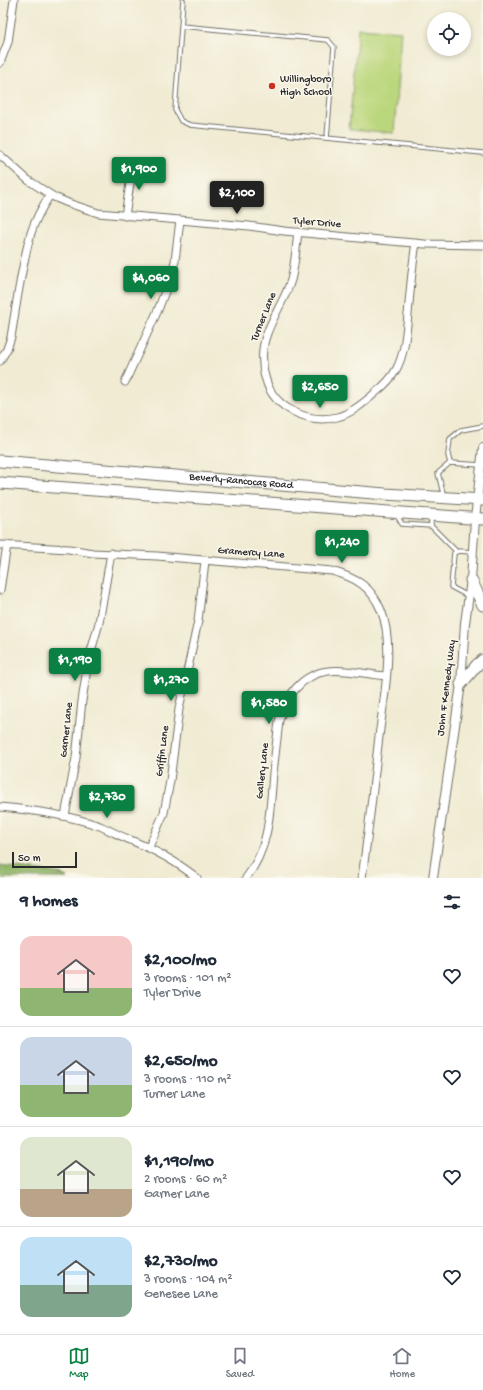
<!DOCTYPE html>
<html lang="en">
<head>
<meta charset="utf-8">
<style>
  :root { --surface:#fff; --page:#f6f6f7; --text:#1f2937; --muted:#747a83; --line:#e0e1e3; --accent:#0b8043 }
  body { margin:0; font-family:"Gochi Hand",sans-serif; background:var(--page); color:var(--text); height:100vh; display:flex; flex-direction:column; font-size:15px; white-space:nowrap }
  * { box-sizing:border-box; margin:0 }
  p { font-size:13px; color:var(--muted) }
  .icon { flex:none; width:22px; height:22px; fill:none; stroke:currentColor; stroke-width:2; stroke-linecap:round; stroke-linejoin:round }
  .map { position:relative; height:878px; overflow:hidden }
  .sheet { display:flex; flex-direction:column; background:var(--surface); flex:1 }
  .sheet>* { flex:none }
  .fabs { position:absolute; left:427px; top:12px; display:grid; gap:8px }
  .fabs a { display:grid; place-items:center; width:44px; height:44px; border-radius:50%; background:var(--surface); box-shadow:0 2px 6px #0003; font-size:20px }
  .scale { position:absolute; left:12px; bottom:10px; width:65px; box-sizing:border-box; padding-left:4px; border:2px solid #2b2b2b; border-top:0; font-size:11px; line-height:14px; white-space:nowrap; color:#2b2b2b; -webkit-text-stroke:3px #fbf7ec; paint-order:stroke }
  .price { position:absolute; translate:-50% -34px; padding:0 9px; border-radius:4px; background:var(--accent); color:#fff; font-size:13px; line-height:26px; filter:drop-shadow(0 1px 2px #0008) }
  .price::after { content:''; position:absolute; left:50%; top:24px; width:12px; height:9px; margin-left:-6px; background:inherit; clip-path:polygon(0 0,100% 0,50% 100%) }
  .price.active { background:#222; color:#fff }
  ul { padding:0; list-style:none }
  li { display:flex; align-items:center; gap:12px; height:100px; padding:0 20px }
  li+li { border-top:1px solid var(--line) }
  li span { display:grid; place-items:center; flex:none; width:112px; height:80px; border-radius:12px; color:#555 }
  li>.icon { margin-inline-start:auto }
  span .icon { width:48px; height:48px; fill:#fffc; stroke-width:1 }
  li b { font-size:17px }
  h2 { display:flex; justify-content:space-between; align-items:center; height:48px; padding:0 20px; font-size:17px }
  .tabs { display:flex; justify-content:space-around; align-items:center; height:56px; border-top:1px solid var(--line); background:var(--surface); font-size:11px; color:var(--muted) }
  .tabs a { display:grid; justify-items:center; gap:2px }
  .tabs .active { color:var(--accent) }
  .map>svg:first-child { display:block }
  .green { fill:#bbd77d; stroke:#738154 }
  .forest { fill:#94b86c; stroke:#60724c }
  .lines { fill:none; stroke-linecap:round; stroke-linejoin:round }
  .service-casing { stroke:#706e65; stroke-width:5.5 }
  .minor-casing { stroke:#706e65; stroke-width:9 }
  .tertiary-casing { stroke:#706e65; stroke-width:10 }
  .primary-casing { stroke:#706e65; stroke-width:13 }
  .service { stroke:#fff; stroke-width:3.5 }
  .minor { stroke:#fff; stroke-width:7 }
  .tertiary { stroke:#fff; stroke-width:8 }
  .primary { stroke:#fff; stroke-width:11 }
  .poi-dot { fill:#c8321e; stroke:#fbf7ec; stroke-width:1.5 }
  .labels { text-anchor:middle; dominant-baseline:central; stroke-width:3; stroke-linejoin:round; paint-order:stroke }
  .poi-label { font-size:11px; fill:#2b2b2b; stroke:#fbf7ec; text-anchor:start }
  .street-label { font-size:11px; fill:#2b2b2b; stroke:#fbf7ec }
</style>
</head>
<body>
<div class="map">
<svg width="483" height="878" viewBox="0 0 483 878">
  <rect width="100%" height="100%" fill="#fbf7ec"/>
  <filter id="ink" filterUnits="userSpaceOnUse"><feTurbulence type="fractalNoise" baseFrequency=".025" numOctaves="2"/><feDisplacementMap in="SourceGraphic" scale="8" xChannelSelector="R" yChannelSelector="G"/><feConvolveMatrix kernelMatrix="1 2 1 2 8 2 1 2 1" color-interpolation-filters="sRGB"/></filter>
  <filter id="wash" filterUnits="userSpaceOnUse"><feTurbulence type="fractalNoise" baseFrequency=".012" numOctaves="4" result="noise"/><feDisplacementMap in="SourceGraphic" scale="16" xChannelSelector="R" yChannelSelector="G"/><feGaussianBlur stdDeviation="0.9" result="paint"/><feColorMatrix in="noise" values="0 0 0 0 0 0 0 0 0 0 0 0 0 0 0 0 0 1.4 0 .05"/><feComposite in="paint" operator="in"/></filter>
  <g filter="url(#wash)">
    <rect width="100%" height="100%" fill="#f0ebd2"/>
    <path class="green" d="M358,28L401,31L394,133L349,129Z"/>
    <path class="forest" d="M0,866L57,873L68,878H0Z"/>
  </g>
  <g filter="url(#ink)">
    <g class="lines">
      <g class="service-casing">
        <path id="service" d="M183,0L175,110L181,121L190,125L483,153
          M181,26L328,40L334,47L327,138
          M481,465L450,463L448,455L450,439L461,430L483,426
          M444,497L438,473L450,463
          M396,514L402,524L431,526
          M431,517V526L456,551
          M468,596L451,587L454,553L459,551L472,552"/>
      </g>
      <g class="minor-casing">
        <path id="minor" d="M0,63L8,42L14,0
          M0,155L28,180L54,197L68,203L98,213L249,226L284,231L380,240L425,244L483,245
          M125,216L133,164
          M298,232C296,248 295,265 291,280C283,307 259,333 263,363C263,368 264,375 266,380C274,409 310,424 337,417C352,413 364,403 375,393C384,386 392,378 397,368C405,352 406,333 408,315C410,291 412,267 416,243
          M0,361L7,349L11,337C17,302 21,267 31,233C35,220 42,207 50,195
          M125,382L158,310L172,273L175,261L180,220
          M0,545L69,549L93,553L157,556L332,571C356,578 371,586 381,610C396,646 382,707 378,745C373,790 368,834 362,878
          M0,590L7,545
          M0,807C33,810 68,815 100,826C109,830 118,835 128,839C153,849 176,861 197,878
          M65,816L76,758L82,701L88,662L99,623L111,553
          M149,847L164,813L170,781L179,709L198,621L205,561
          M246,878C270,848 270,810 273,773C275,755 277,738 279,721C285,697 302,674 328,671C344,668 369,675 386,676"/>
      </g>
      <g class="tertiary-casing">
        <path id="tertiary" d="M433,878L461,684L465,623L471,580L475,519L483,448"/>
      </g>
      <g class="primary-casing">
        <g id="primary">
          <path id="s1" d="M0,461L385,494L483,500"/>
          <path d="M0,483L483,519"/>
          <path d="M471,580L483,605"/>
          <path d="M461,684L477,665L483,660"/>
        </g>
      </g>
      <use href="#service" class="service"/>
      <use href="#minor" class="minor"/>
      <use href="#tertiary" class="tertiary"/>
      <use href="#primary" class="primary"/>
    </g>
  </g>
  <circle class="poi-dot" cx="272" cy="86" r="4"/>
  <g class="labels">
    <g class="poi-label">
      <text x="280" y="80">Willingboro<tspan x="280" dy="13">High School</tspan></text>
    </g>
    <g class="street-label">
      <text transform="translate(317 223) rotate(5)">Tyler Drive</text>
      <text transform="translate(264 317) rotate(-68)">Turner Lane</text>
      <text stroke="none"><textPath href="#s1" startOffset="242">Beverly-Rancocas Road</textPath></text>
      <text transform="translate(251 553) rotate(4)">Gramercy Lane</text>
      <text transform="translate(447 688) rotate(-83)">John F Kennedy Way</text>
      <text transform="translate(67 730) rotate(-84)">Garner Lane</text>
      <text transform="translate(163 751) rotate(-83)">Griffin Lane</text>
      <text transform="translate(263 771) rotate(-84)">Gallery Lane</text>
    </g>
  </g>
</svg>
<div class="fabs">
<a><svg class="icon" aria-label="locate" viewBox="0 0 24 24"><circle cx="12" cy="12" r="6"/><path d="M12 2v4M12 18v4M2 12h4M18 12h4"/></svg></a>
</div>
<div class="scale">50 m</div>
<b class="price" style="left:139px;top:191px">$1,900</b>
<b class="price active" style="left:237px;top:215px">$2,100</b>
<b class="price" style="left:151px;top:300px">$4,060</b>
<b class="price" style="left:320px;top:409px">$2,650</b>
<b class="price" style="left:342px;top:564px">$1,240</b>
<b class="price" style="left:75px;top:682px">$1,190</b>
<b class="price" style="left:171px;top:702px">$1,270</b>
<b class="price" style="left:269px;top:725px">$1,580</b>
<b class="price" style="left:107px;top:819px">$2,730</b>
</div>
<section class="sheet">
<h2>9 homes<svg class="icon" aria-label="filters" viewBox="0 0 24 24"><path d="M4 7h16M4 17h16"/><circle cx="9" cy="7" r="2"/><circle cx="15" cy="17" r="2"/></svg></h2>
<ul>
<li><span style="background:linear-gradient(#f6c9c9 65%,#8fb573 0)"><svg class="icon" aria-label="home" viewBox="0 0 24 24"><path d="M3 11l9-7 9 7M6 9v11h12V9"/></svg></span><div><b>$2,100/mo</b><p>3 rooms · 101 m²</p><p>Tyler Drive</p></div><svg class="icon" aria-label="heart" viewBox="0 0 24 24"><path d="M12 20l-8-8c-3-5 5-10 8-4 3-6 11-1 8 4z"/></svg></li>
<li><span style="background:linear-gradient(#c9d6e8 60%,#8fb573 0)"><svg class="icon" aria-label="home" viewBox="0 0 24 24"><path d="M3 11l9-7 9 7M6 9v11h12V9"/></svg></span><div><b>$2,650/mo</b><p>3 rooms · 110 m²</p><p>Turner Lane</p></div><svg class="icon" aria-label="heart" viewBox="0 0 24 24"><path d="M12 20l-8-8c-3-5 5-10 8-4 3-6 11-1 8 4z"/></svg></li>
<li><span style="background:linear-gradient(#dfe7d0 65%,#b9a48a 0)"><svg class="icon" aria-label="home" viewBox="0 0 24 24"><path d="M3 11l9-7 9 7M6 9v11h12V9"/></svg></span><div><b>$1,190/mo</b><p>2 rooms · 60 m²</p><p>Garner Lane</p></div><svg class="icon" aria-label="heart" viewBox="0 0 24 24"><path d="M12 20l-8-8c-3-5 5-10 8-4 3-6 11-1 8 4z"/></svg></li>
<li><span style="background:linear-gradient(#bfe0f5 60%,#7fa58c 0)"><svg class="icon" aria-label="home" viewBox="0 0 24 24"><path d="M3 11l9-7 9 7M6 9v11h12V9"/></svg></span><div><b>$2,730/mo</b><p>3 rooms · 104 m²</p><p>Genesee Lane</p></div><svg class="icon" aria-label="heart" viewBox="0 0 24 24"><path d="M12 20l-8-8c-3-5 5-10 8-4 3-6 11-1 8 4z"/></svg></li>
</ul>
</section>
<nav class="tabs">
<a class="active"><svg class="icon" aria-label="map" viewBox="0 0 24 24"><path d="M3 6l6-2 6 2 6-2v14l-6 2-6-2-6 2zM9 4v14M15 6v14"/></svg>Map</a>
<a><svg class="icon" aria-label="saved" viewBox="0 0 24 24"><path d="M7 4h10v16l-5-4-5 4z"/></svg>Saved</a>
<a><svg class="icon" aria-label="home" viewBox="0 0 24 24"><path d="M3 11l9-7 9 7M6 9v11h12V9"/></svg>Home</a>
</nav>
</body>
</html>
